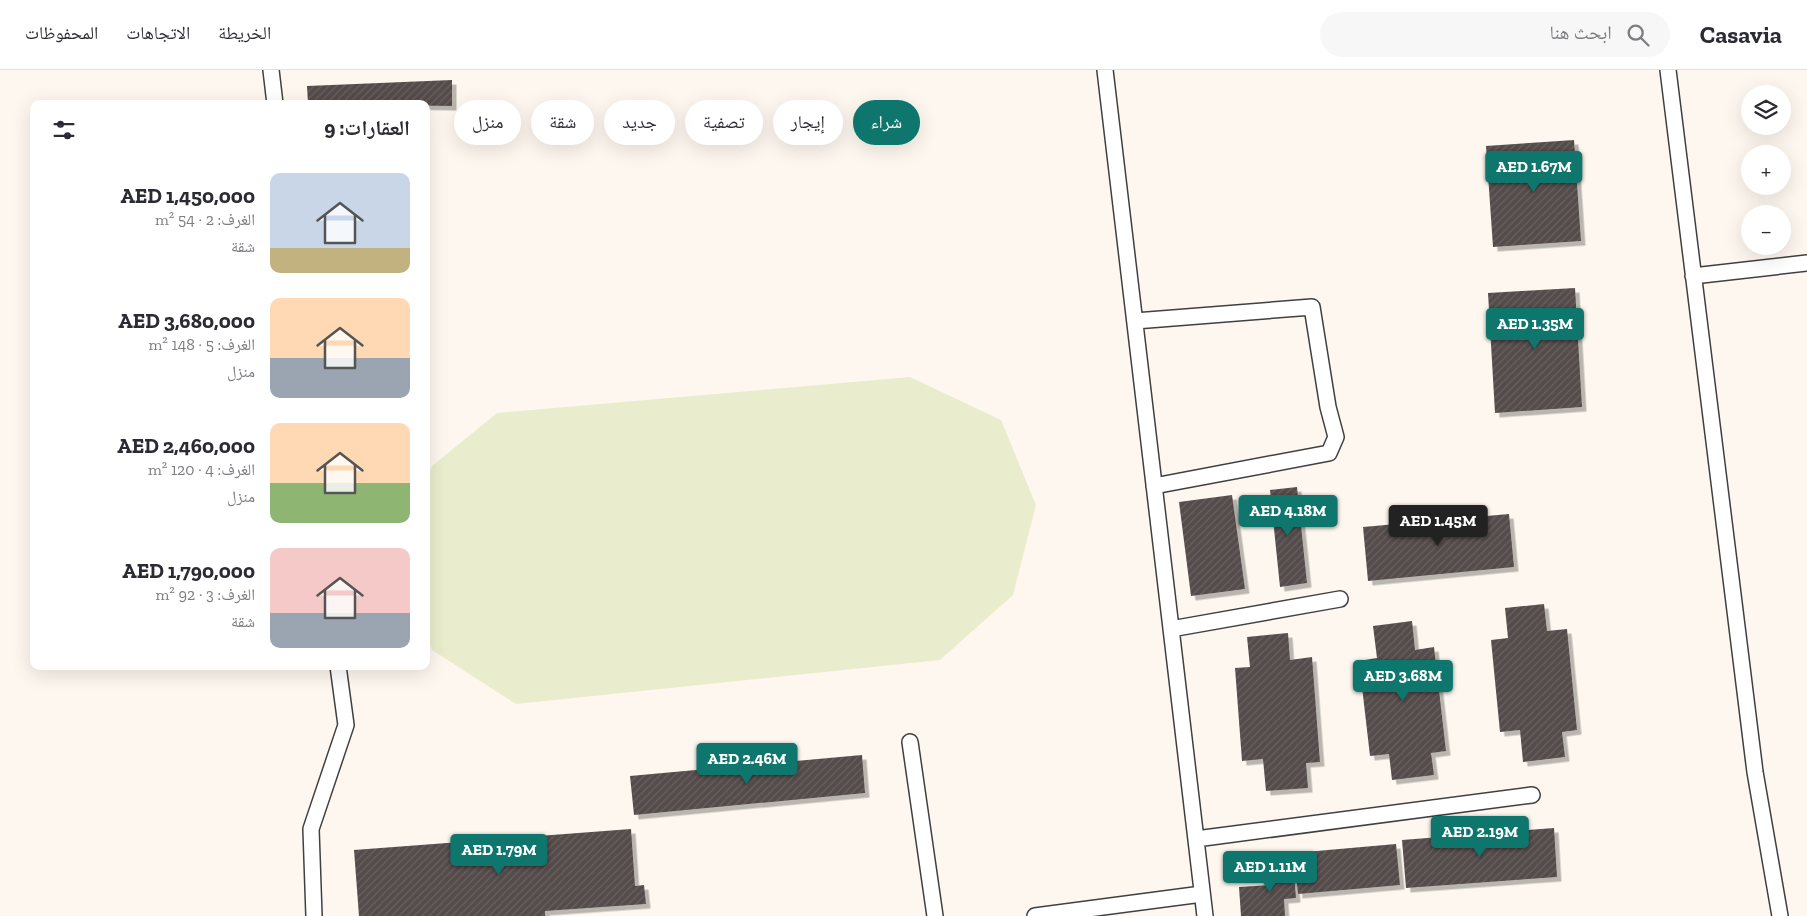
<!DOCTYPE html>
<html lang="ar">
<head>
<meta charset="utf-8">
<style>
  :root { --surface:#fff; --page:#f7f7f7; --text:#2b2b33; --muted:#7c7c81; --line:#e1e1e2; --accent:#0f766e }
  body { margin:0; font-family:"Zilla Slab","Noto Naskh Arabic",serif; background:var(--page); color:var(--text); direction:rtl; height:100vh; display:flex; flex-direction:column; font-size:19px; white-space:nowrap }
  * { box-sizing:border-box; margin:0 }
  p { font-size:16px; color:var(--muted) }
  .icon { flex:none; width:28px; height:28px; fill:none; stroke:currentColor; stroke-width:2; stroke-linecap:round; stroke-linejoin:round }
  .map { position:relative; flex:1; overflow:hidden; direction:ltr }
  .details { position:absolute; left:30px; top:30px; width:400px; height:570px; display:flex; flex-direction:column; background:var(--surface); border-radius:10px; box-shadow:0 5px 20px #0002; direction:rtl }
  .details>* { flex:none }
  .top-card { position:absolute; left:445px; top:30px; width:475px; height:45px; direction:rtl; display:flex; gap:10px }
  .controls { position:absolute; left:1741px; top:15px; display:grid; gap:10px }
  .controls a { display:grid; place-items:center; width:50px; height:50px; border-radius:50%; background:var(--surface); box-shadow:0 5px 20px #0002; font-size:25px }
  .price { position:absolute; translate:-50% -42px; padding:0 11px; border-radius:5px; background:var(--accent); color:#fff; font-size:16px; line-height:32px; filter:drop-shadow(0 1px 2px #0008) }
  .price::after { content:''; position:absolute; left:50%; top:30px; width:15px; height:11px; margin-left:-8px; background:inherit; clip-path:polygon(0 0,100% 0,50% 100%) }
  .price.selected { background:#222; color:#fff }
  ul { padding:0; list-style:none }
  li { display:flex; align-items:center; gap:15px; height:125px; padding:0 20px }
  li span { display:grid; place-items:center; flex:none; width:140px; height:100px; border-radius:10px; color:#555 }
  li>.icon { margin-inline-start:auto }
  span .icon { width:60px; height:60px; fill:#fffc; stroke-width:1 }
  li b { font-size:21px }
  h2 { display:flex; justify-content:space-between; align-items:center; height:60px; padding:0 20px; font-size:21px }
  .pill { padding:0 18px; border-radius:22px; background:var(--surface); box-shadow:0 5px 20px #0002; font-size:18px; line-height:45px }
  .pill.selected { background:var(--accent); color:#fff }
  header { display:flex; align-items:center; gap:30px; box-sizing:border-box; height:70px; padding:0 25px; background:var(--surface); border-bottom:1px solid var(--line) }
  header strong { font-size:24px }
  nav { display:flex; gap:28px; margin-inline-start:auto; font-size:18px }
  .search { width:350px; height:45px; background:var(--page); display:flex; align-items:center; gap:12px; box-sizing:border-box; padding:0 18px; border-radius:28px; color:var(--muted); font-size:19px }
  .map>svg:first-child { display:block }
  .pitch { fill:#eaedcd }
  .building { fill:url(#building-hatch); filter:url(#shadow) }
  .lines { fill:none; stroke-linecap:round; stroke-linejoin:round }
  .service-casing { stroke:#404040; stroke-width:18 }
  .service { stroke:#fff; stroke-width:15 }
</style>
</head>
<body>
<header>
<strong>Casavia</strong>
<div class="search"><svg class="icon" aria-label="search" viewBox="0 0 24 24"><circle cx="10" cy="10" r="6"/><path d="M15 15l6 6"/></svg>ابحث هنا</div>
<nav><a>الخريطة</a><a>الاتجاهات</a><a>المحفوظات</a></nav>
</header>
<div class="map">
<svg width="1807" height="846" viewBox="0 0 1807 846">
  <defs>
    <pattern id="building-hatch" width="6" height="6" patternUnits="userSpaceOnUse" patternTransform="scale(1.25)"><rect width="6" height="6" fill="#554c4b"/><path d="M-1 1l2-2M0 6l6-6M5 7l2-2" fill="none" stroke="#686160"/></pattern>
    <filter id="shadow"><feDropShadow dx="4.5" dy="4.5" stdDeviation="0" flood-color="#0004"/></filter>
  </defs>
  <rect width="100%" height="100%" fill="#fdf7ef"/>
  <path class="pitch" d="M910,307L1001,350L1036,435L1013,525L940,590L516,634L432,580L426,562V412L432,396L497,343Z"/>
  <path class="building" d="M452,10V36L308,34L307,16Z
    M1574,70L1581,171L1493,177L1486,76Z
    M1575,218L1582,337L1495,343L1488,223Z
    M1297,417L1307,513L1280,517L1270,420Z
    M1232,425L1245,519L1191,526L1179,432Z
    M1509,444L1514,497L1368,511L1363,457Z
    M1544,534L1547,561L1567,559L1577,660L1562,662L1565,687L1523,692L1520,660L1500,662L1491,570L1508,568L1505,538Z
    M1412,551L1415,580L1434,577L1446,681L1431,683L1434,705L1392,710L1389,684L1370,686L1359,591L1377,588L1373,556Z
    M1288,563L1290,590L1312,587L1320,692L1306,693L1308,718L1266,721L1263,689L1242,691L1235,598L1250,597L1247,567Z
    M862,685L865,723L634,745L630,706Z
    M1554,758L1557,807L1406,818L1402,770Z
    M631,759L635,816L644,815L646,834L545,841V846H359L354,780Z
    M1396,774L1400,815L1298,824L1294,783Z
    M1293,792L1296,828L1284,829L1285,846H1241L1239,817L1270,815L1269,794Z"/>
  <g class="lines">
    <g class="service-casing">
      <path id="service" d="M271,0L275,34
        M1105,0L1205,846
        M1668,0L1755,702L1780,846
        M1693,206L1807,193
        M1135,251L1312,237L1328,337L1336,367L1329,383L1154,416
        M1171,559L1340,529
        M910,672L935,846
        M1196,769L1532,725
        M314,846L311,759L346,655L338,596
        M1035,846L1202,824"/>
    </g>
    <use href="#service" class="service"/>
  </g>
</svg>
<div class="controls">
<a><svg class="icon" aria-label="layers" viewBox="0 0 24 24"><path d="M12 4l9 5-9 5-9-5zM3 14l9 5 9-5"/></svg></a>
<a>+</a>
<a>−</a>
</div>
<b class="price" style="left:1534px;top:123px">AED 1.67M</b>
<b class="price" style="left:1535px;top:280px">AED 1.35M</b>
<b class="price" style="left:1288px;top:467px">AED 4.18M</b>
<b class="price selected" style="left:1438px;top:477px">AED 1.45M</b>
<b class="price" style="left:1403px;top:632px">AED 3.68M</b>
<b class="price" style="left:747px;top:715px">AED 2.46M</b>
<b class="price" style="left:1480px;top:788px">AED 2.19M</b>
<b class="price" style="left:499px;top:806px">AED 1.79M</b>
<b class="price" style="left:1270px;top:823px">AED 1.11M</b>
<div class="top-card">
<a class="pill selected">شراء</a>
<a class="pill">إيجار</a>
<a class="pill">تصفية</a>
<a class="pill">جديد</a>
<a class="pill">شقة</a>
<a class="pill">منزل</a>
</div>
<section class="details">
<h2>العقارات: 9<svg class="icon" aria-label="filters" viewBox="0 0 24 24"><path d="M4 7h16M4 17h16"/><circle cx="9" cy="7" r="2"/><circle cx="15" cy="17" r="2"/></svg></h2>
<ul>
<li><span style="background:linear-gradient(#c9d6e8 75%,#c2b280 0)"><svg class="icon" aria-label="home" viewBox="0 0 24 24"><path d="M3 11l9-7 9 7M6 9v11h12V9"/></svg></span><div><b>AED 1,450,000</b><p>الغرف: 2 · 54 m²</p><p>شقة</p></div></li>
<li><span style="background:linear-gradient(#ffd9b3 60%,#9aa5b1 0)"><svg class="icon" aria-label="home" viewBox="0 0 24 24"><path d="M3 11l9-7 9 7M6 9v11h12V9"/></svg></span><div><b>AED 3,680,000</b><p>الغرف: 5 · 148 m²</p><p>منزل</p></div></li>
<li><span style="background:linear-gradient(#ffd9b3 60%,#8fb573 0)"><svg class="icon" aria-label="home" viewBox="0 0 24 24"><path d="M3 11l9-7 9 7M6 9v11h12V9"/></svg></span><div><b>AED 2,460,000</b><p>الغرف: 4 · 120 m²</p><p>منزل</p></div></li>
<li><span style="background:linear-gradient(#f6c9c9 65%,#9aa5b1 0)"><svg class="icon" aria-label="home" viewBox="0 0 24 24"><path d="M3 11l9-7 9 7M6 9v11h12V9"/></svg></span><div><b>AED 1,790,000</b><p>الغرف: 3 · 92 m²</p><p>شقة</p></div></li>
</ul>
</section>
</div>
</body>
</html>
